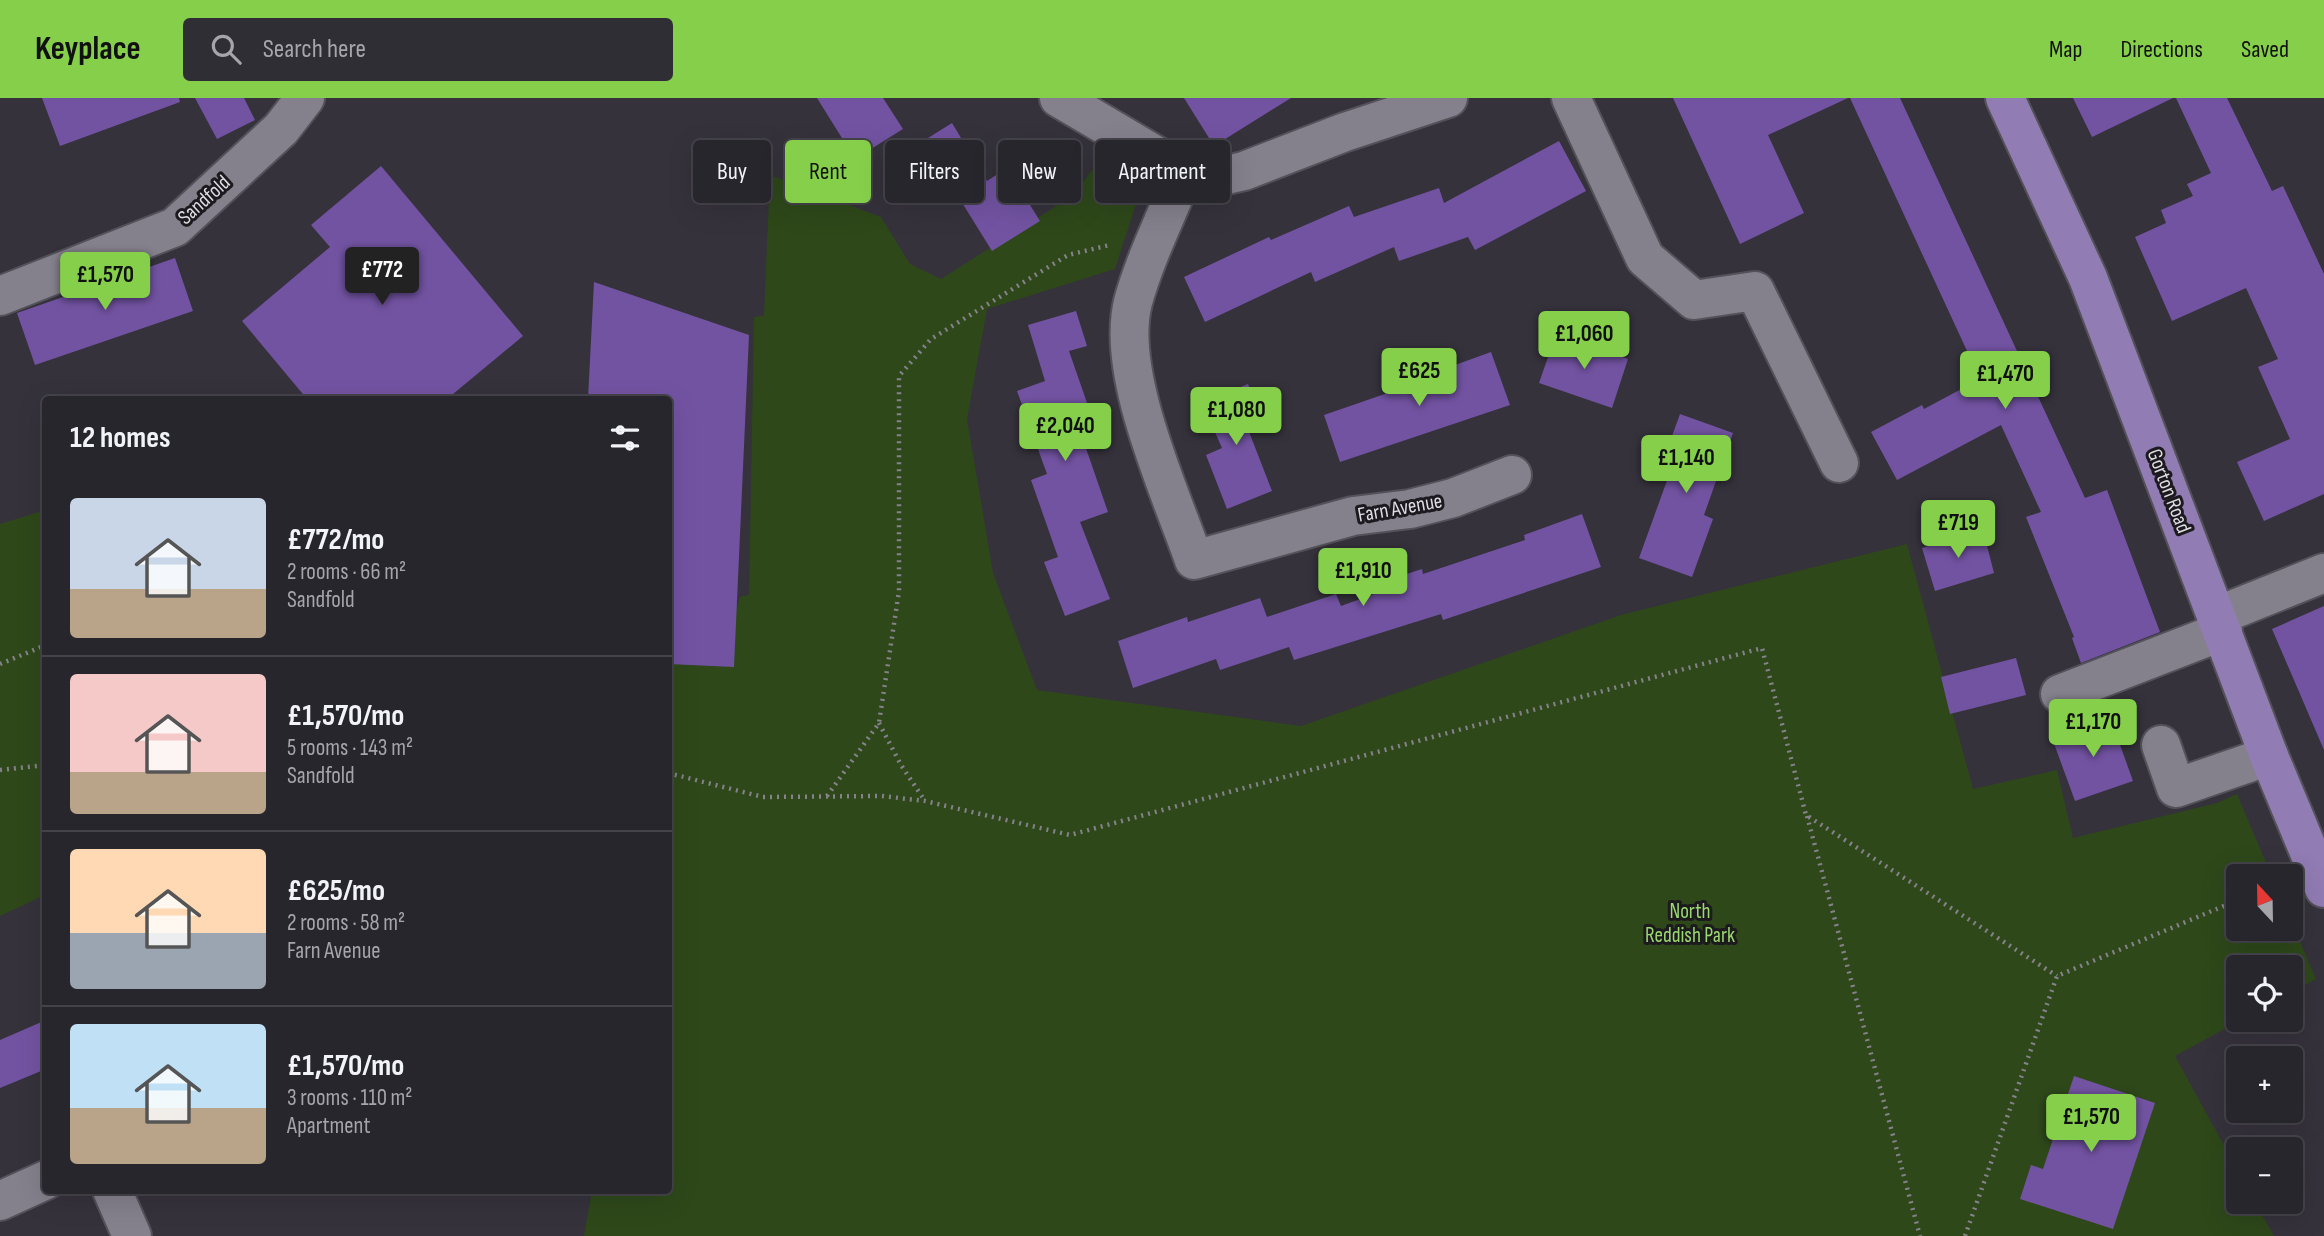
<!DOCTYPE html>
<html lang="en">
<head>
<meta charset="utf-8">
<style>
  :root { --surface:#28262d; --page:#302e35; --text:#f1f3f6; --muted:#a5a5aa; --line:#444349; --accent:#86cf4b }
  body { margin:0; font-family:"Sofia Sans Condensed",sans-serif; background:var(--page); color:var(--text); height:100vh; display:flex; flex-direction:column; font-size:26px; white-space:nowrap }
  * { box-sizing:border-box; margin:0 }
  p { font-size:23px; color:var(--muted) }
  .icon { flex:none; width:38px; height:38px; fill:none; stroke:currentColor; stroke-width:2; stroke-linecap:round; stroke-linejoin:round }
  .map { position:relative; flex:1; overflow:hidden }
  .details { position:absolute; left:42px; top:298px; width:630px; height:798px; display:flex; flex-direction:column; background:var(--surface); border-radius:7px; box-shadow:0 7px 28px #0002,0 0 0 2px var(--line) }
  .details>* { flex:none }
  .guide { position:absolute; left:693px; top:42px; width:665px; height:63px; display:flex; gap:14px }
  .needle { width:46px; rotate:338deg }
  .controls { position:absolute; left:2226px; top:766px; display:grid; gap:14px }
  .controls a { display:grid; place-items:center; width:77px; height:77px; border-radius:7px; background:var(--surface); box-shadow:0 7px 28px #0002,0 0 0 2px var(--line); font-size:35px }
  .price { position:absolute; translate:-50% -60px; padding:0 16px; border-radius:7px; background:var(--accent); color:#111; font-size:23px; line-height:46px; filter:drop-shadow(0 2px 4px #0008) }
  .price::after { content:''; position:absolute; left:50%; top:42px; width:21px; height:16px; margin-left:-10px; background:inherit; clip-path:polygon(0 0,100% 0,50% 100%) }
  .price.on { background:#222; color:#fff }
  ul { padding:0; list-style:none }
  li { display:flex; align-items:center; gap:21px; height:175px; padding:0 28px }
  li+li { border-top:2px solid var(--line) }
  li span { display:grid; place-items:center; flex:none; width:196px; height:140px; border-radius:7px; color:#555 }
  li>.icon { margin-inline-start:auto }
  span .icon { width:84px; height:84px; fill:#fffc; stroke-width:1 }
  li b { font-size:30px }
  h2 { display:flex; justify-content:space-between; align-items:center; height:84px; padding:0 28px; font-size:30px }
  .chip { padding:0 24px; border-radius:7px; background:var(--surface); box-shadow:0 7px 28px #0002,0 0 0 2px var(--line); font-size:24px; line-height:63px }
  .chip.on { background:var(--accent); color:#111 }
  header { display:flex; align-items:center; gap:42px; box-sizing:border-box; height:98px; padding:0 35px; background:var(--accent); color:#111 }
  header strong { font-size:33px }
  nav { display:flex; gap:38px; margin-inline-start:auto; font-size:24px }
  .search { width:490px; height:63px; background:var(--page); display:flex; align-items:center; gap:18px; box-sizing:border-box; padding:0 24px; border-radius:7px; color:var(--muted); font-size:26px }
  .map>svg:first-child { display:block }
  .green { fill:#2e481a }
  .building { fill:#7253a2 }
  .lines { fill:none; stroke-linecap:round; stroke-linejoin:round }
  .minor-casing { stroke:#535159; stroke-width:42 }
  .major-casing { stroke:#535159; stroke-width:42 }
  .path { stroke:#85828b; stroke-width:4.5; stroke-dasharray:2 5; stroke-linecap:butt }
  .minor { stroke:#84808c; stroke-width:38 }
  .major { stroke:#917cb3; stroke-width:38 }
  .labels { text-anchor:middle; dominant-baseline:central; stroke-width:6; stroke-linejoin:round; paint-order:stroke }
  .street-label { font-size:21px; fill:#dfdde3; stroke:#1c1a1f }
  .park-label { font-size:21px; fill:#9ad96e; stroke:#1c1a1f }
</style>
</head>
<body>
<header>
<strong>Keyplace</strong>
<div class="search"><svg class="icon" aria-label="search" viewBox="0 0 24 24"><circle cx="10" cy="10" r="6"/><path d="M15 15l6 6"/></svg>Search here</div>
<nav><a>Map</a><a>Directions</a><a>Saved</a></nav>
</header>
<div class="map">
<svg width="2324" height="1138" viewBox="0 0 2324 1138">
  <rect width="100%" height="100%" fill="#35323c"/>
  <path class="green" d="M1101,61L1132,80L1140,94L1115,171L987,211L967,321L993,475L1037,592L1301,628L1621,517L1907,446L1973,691L2057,672L2073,740L2217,705L2237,696L2272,779H2238V831H2291V822L2316,881L2291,895V870H2238V922H2241L2175,958L2238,1073V1104H2255L2274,1138H584L592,1092H668V553L727,534L740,499L749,497L754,219L764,218L770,77L881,119L910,166L941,181L1072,98Z
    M45,412V797L0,818V426Z"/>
  <path class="building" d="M42,0H179L180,4L60,48Z
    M195,0H244L255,22L217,41Z
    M817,0H883L903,31L855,61Z
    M1184,0H1291L1214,48Z
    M1673,0H1848L1768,37L1804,115L1740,146Z
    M1850,0H1900L2085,400L2107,392L2160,534L2081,565L2072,540L2074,539L2026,419L2041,414L2001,327L1897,382L1871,334L1922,307L1924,311L1980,281Z
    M2073,0H2173L2092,39Z
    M2176,0H2227L2272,93L2283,88L2324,176V396L2264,423L2237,364L2290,341L2258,269L2278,261L2246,190L2172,223L2135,139L2166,125L2161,112L2193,98L2187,86L2211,75Z
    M952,25L987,83L1007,70L1040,123L992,153L956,95L937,107L904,55Z
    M1559,43L1586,93L1475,152L1468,139L1399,163L1394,149L1315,184L1311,174L1205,224L1184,179L1269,139L1271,142L1349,108L1354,119L1439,90L1444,105Z
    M381,68L523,238L447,301H307L242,223L330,149L311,127Z
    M175,160L193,213L35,267L17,215Z
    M594,184L749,237L734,569L668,566V301H588Z
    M1076,213L1087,248L1069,253L1094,325L1079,330L1108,414L1080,424L1110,501L1065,518L1044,464L1058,459L1031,382L1047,376L1017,293L1045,283L1028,227Z
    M1556,236L1628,261L1612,310L1539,285Z
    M1491,254L1510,307L1340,364L1324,317L1434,279L1433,275Z
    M1248,286L1263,320L1246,326L1272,393L1227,411L1206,357L1222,350L1202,305Z
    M1680,316L1733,335L1704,417L1713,421L1692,479L1639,460L1669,377L1659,374Z
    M1582,416L1601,469L1443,522L1441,516L1294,562L1289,549L1220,572L1216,561L1133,590L1118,543L1187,519L1188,524L1260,500L1267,519L1336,496L1341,508L1385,492L1382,484L1422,471L1423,476L1525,442L1524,437Z
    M1983,432L1994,475L1935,493L1922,450Z
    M2324,508V652L2272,531Z
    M2016,560L2026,597L1950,616L1941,579Z
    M2110,619L2133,683L2075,703L2052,640Z
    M46,922V971L0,990V942Z
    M2074,978L2155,1005L2113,1131L2020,1101L2031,1067L2043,1071Z"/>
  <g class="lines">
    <g class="minor-casing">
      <path id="minor" d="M1059,0L1184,74L1222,78L1244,73L1345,34L1448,0
        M1571,0L1645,160L1694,202L1755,193L1839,365
        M1184,74C1167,117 1145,160 1133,204C1115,275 1170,393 1194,462L1353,418L1410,411L1453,400L1512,377
        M0,198L175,129L281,31L305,0
        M2217,518L2324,475
        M2060,596L2223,533
        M2161,647L2176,690L2269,658
        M112,1092L132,1138
        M0,1103L46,1082"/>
    </g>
    <g class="major-casing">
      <path id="major" d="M2005,0L2088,180L2269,658L2324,790"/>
    </g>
    <path class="path" d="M0,566L46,547
      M879,625L901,667L925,703
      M0,672L46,667
      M668,675L763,699L882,698L925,703L1070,737L1762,550L1806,717L2057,878
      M827,698L879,625L899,493V278L931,241L1068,157L1110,147
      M1807,718L1920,1138
      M1965,1138L2057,878L2238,802"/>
    <use href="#minor" class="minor"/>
    <use href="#major" class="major"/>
  </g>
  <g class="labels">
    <g class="street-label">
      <text transform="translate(204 102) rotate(-42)">Sandfold</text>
      <text transform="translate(2169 393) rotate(69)">Gorton Road</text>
      <text transform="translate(1400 410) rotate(-10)">Farn Avenue</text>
    </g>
    <g class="park-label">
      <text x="1690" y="813">North<tspan x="1690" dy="24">Reddish Park</tspan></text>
    </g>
  </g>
</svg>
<div class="controls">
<a><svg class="needle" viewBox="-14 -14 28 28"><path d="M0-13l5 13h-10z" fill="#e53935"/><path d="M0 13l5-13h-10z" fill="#a5a5aa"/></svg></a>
<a><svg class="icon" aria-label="locate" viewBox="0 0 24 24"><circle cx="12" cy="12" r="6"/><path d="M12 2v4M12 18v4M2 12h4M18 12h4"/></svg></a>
<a>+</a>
<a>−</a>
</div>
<b class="price on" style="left:382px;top:209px">£772</b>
<b class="price" style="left:105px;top:214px">£1,570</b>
<b class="price" style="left:1584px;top:273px">£1,060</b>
<b class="price" style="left:1419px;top:310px">£625</b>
<b class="price" style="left:2005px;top:313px">£1,470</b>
<b class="price" style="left:1236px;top:349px">£1,080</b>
<b class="price" style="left:1065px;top:365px">£2,040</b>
<b class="price" style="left:1686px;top:397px">£1,140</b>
<b class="price" style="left:1958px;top:462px">£719</b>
<b class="price" style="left:1363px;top:510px">£1,910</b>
<b class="price" style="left:2093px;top:661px">£1,170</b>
<b class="price" style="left:2091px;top:1056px">£1,570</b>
<div class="guide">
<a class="chip">Buy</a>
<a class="chip on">Rent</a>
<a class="chip">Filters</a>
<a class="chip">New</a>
<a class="chip">Apartment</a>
</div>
<section class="details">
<h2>12 homes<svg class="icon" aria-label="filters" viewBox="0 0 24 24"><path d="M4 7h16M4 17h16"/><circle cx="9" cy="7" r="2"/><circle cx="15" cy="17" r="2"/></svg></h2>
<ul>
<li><span style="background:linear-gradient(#c9d6e8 65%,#b9a48a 0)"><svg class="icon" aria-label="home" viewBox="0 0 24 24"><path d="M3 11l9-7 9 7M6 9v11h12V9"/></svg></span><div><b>£772/mo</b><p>2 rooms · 66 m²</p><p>Sandfold</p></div></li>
<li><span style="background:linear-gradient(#f6c9c9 70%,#b9a48a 0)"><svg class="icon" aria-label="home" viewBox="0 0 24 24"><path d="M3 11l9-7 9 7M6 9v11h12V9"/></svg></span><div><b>£1,570/mo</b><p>5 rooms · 143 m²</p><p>Sandfold</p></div></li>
<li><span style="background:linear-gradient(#ffd9b3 60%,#9aa5b1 0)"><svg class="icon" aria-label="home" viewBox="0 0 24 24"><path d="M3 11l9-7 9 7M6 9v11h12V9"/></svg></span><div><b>£625/mo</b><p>2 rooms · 58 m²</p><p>Farn Avenue</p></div></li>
<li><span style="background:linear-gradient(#bfe0f5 60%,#b9a48a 0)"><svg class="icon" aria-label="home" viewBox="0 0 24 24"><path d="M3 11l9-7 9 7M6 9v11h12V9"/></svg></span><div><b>£1,570/mo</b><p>3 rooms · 110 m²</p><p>Apartment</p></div></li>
</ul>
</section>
</div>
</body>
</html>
